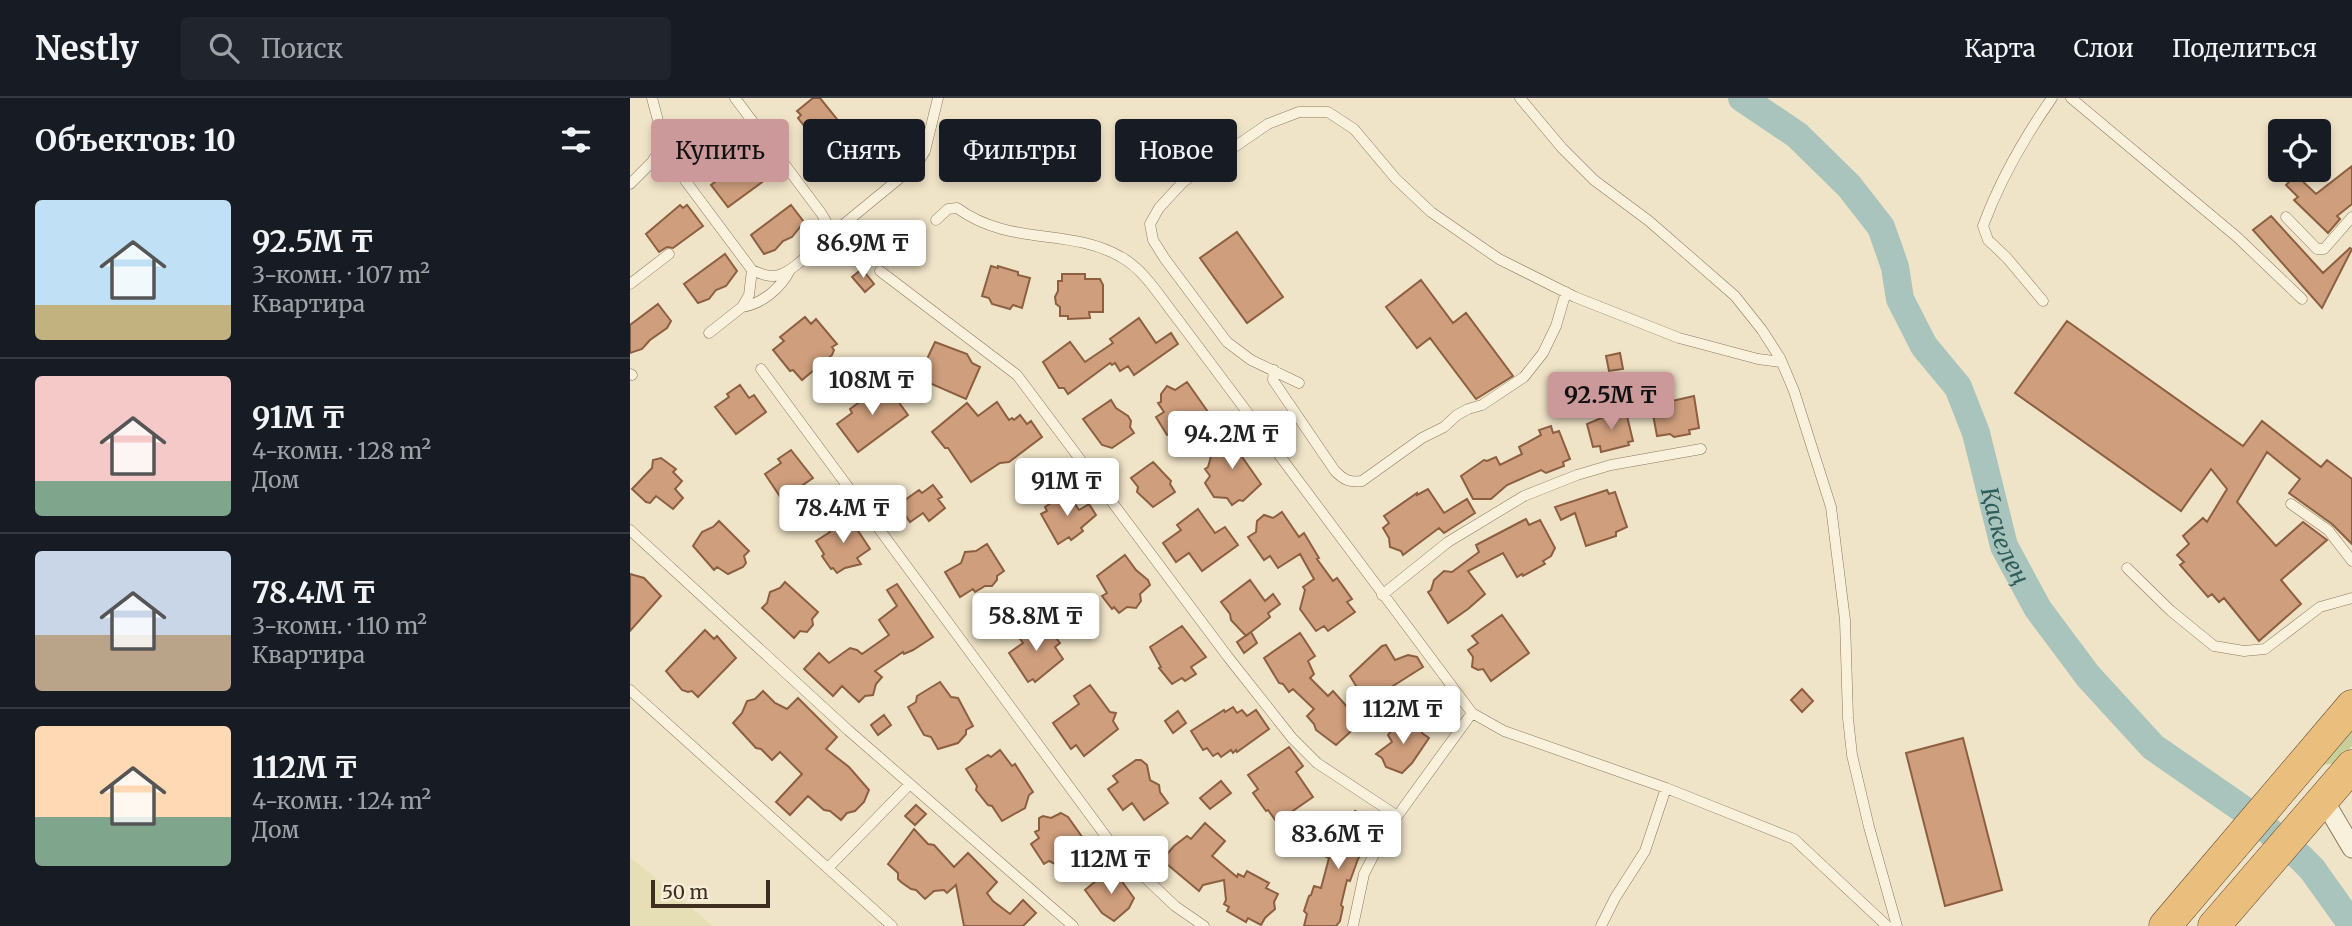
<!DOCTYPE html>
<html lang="ru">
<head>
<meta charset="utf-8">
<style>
  :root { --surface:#171b24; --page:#20242c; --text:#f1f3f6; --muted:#9ea1a6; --line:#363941; --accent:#cc999b }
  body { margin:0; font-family:Merriweather,serif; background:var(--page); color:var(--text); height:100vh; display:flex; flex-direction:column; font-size:26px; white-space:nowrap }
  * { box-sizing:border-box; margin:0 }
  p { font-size:23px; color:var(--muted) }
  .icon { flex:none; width:38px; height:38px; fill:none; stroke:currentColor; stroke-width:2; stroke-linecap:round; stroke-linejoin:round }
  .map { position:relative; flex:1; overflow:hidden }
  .drawer { display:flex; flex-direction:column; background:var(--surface); width:630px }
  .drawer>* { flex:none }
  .top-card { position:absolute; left:21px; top:21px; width:665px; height:63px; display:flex; gap:14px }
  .tools { position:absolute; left:1638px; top:21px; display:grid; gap:14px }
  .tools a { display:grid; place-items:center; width:63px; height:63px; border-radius:7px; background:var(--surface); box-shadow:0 4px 10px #0003; font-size:35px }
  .scale { position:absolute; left:21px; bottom:18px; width:119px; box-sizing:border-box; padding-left:7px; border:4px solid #3d2e20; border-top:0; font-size:19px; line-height:24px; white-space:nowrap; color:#3d2e20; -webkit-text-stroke:5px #f7eed8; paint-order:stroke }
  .price { position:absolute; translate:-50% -60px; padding:0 16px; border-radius:7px; background:#fff; color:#222; font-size:23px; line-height:46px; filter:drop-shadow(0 2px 4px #0008) }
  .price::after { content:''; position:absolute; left:50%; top:42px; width:21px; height:16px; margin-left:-10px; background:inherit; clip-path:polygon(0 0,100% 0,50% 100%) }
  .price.selected { background:var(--accent); color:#111 }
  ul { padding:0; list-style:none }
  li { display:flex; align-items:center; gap:21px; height:175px; padding:0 35px }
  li+li { border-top:2px solid var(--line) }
  li span { display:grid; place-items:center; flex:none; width:196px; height:140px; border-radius:7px; color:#555 }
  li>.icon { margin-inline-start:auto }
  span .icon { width:84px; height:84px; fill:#fffc; stroke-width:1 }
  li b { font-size:30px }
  h2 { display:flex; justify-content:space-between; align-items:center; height:84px; padding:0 35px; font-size:30px }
  .chip { padding:0 24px; border-radius:7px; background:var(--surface); box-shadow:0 4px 10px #0003; font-size:24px; line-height:63px }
  .chip.selected { background:var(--accent); color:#111 }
  header { display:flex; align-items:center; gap:42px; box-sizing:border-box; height:98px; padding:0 35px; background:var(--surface); border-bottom:2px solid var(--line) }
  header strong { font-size:33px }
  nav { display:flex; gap:38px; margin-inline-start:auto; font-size:24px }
  .search { width:490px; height:63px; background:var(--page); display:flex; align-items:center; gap:18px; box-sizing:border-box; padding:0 24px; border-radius:7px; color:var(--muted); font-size:26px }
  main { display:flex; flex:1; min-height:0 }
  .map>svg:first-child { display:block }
  .farmland { fill:#e6deb5 }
  .green { fill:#c9cf9b }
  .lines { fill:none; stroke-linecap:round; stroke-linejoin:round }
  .river { stroke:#a9c4bc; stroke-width:28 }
  .building { fill:#cf9f7d; stroke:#8d5f41; stroke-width:2 }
  .service-casing { stroke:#8d765c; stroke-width:11 }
  .minor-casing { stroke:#8d765c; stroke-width:21 }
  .trunk-casing { stroke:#5b4430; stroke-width:33 }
  .service { stroke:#faf1dc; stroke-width:10 }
  .minor { stroke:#faf1dc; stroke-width:19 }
  .trunk { stroke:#eabe7c; stroke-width:32 }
  .labels { text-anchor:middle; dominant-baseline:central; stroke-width:5; stroke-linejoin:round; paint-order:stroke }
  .water-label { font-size:23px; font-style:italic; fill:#2f5d5a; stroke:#f7eed8 }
</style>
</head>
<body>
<header>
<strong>Nestly</strong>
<div class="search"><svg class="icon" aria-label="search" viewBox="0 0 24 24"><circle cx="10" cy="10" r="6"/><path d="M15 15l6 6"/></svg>Поиск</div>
<nav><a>Карта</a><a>Слои</a><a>Поделиться</a></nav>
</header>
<main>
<section class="drawer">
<h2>Объектов: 10<svg class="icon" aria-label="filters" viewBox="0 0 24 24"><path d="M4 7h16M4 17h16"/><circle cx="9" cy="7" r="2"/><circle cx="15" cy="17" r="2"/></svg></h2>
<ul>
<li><span style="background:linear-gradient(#bfe0f5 75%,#c2b280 0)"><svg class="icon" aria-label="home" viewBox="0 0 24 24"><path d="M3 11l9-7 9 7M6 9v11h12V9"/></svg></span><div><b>92.5M ₸</b><p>3-комн. · 107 m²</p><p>Квартира</p></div></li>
<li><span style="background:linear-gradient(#f6c9c9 75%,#7fa58c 0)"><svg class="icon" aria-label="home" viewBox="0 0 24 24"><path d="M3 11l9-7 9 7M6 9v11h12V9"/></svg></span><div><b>91M ₸</b><p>4-комн. · 128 m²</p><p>Дом</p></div></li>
<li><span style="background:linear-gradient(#c9d6e8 60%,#b9a48a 0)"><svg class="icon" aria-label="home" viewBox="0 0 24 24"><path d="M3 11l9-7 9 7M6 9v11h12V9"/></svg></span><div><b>78.4M ₸</b><p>3-комн. · 110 m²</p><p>Квартира</p></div></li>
<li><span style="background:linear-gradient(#ffd9b3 65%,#7fa58c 0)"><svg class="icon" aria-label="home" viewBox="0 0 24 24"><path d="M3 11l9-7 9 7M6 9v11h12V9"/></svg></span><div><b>112M ₸</b><p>4-комн. · 124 m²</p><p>Дом</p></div></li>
</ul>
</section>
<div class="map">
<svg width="1722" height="828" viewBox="0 0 1722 828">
  <rect width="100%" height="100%" fill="#f0e4c8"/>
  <path class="farmland" d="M0,759L83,828H0Z"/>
  <path class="green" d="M1722,630V648L1708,665L1691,667Z"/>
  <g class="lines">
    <path class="river" id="s1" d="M1112,0L1167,37L1219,88L1251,129L1265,169L1270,201L1294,248L1328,289L1346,335L1374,448L1408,511L1458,578L1523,649L1614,712L1670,759L1682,771L1722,827"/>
  </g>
  <path class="building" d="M183,0H190L219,36L198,54L191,45L189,47L168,20L171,17L167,13Z
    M116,58L119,61L124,58L139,79L98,109L81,87L90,80L88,78Z
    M1722,68V106L1707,118L1710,121L1698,135L1664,102L1668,99L1656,87L1666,77L1686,96Z
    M50,107L53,110L57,107L73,128L43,150L37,149L29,154L16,136Z
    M161,107L174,124L162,139L153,143L145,152L134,156L121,137Z
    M1641,118L1693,175L1720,150L1722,151L1692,210L1623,132Z
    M607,134L653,199L617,225L570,160Z
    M95,156L107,173L96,188L86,192L79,201L68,205L54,186Z
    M361,168L368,170V168L388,174V177L400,180L392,210L383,207L380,211L362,206L359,200L352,198Z
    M232,171L244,186L235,194L222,179Z
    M432,176H455V181H470L473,187V214H459L460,220L438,221V218H430V209L426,206L425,199L428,193V183H432Z
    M791,182L823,225L836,215L883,278L846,301L800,240L787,250L756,209Z
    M28,206L41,223L37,230L20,242L12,251L0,255V227Z
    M175,219L181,226L186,221L207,246L202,249L204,252L202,257L172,282L163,272L160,273L143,252L154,243L150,239Z
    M509,220L526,245L541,235L548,246L504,277L498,268L490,273L485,265L482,267L480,265L438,296L434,290H429L413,264L440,244L455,264L483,245L480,241Z
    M1437,223L1613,348L1632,323L1691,369L1697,362L1722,381V446L1702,426L1659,395L1670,381L1637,354L1607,404L1646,448L1673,424L1697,442L1651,482L1671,506L1629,543L1594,500L1589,504L1582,496L1578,499L1550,467L1554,464L1547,457L1559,446L1553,438L1573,420L1577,424L1597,391L1581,371L1551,413L1385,295Z
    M305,244L337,256L342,265L350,269L336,301L288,280Z
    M990,255L993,271L979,273L976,258Z
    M254,284L278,317L228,354L207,326L222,315L220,311L235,300L233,299Z
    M557,284L583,321L566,336H561L553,341L547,331L537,337L526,319L534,314L528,305L531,304V296L537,288L545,292Z
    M110,287L119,300L124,297L136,314L106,336L85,309L99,299L97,296Z
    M1040,291L1042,303L1064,298L1069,330L1059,332L1060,336L1044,339L1040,336L1027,338L1019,295Z
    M481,302L486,310L498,318L501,323L500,329L504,335L482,350L472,347L453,321Z
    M367,304L379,322L382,320L384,322L390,317L397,326L401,323L412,339L379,364L370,365L341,384L318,350H315L302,334L337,305L348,318Z
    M985,314L986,316L996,314L1003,343L998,344L999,347L971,354L970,348L963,349L957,326Z
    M921,328L923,335L929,333L940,361L933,364L934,368L916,375L911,372L877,387L861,401H843L831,378L854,362L857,363L866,359L870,367L892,356L889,349L911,337L909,332Z
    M615,330L624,342L608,353L631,386L613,403L609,402L602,407L597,400L584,399L575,385L580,378L575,371L578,369L582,355L586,353L603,350L597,342Z
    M161,352L183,380L170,389L167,397L155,406L135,376L151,365L148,361Z
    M31,360L46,371L43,374L52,383L45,391L53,400L43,411L26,398L20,405L16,404L2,391L22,370L23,362Z
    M523,364L541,383L540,386L545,394L523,409L507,394L508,389L501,380Z
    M303,387L312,399L308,401L315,410L299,423L293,415L280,424L268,407L289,392L292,395Z
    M798,391L814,415L837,401L845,415L814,435L809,430L773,457L771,453L760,449L759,440L753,430L759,425L754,418L787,395V397Z
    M977,392L979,396L985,394L997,429L986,434V438L956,448L945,415L931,422L925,409Z
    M439,397L449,412L459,406L466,417L451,430L453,433L441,442L439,439L428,446L411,416L417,413L415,409L430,399L432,401Z
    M568,411L585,435L595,429L608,447L572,473L559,455L546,464L533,445L551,432L547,427Z
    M652,414L669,439L674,435L689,460L687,461L703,483L707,480L722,501L717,504L725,514L698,533L694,528L686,533L670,511L675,492L673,489L684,481L670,456L648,470L640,458L634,462L618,439L626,434L627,423L634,417L643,420Z
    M216,418L219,423L221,422L240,451L227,460L231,466L215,470L207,475L203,470L201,471L192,458L194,456L186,443L200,434L197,430Z
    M896,421L899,427L910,422L925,450L921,458L913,463L915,466L893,478L892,476L887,479L873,455L838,473L855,496L838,511L818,525L798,494L801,492L804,482L814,473L822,474L849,454L846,447Z
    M89,423L119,453L114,458L116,465L113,469L98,476L87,469L84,472L63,448L72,434L83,429Z
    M357,446L374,473L367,478V482L362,488H355L345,494L343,491L330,499L315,474L331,465L335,454L346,453Z
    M495,457L506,472L518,482L520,487L510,496L511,503L506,510L497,509L489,515L484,509L482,511L472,498L477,495L467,478Z
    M0,476L14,480L31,498L0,533Z
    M620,482L635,503L643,496L650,506L638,515L640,519L616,538L601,522L600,516L591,504Z
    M155,484L188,514L182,521L183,527L177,534L170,533L164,540L132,510L137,505L140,494L150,490Z
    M267,486L303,539L283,552L274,556L273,554L245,573L252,579L246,586L243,597L235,598L229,604L212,588L203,598L174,571L189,555L199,565L220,550L227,552L232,556L259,537L249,522L267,508L257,492Z
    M872,517L899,555L861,583L853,571L848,572L842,569L843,559L838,552L848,545L842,538Z
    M408,525L415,536L420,532L430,545L425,549L433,561L405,584L403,581L398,584L379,555L393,545L388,538Z
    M552,528L576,559L561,569L566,576L555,583L552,580L542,586L529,570L531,569L520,549Z
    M75,532L84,541L87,538L106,560L68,599L62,593L58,594L52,592L36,573Z
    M621,534L627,545L614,555L607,544Z
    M670,535L685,558L678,563L684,576L680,580L698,598L703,593L728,621L725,624L728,627L706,647L686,632L684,626L677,618L684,611L663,591L659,594L653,586L649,585L634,560Z
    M756,547L765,562L778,557L787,559L793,569L744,600L737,592L731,596L720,578L752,548Z
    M310,584L321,599L328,600L343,628L336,632V636L328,645L308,651L301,639L294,637L278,609L286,604L287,598Z
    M460,587L480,614L486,615L483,623L488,631L454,658L446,647L441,651L423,625L449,606L444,598Z
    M1172,591L1183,603L1172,614L1161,602Z
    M133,593L145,605L157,611L168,600L207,639L196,651L219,669L239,692L234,704L225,713L217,715L211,722L200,713L194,712L178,698L160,717L146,704L172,676L150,654L142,662L131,651L126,650L103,625L112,615L117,603L125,601Z
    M603,609L607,615L612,612L617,618L626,612L639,631L607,654L606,652L603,655L601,652L591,659L588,655L583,658L577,650L573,652L561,633L594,612L595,614Z
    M548,613L556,625L543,635L535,623Z
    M254,617L261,627L248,637L241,627Z
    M772,619L779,625L786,624L793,628L792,635L799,640L782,665L772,675L756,669L752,660L746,656L762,644L758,637Z
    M1333,640L1372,792L1315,808L1276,655Z
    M659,649L673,668L666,674L683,699L657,717L654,725L646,723L638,712L636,713L623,695L628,691L618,677Z
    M370,652L382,668L385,666L403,694L399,697L395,710L372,723L362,708L358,707L346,692L347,688L336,671L358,657L361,659Z
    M506,662H511L517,667L520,682L529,687L530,694L538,705L514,722L502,705L493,712L478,691L488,684L483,678Z
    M591,683L601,695L580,711L570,700Z
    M286,707L296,716L285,727L275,718Z
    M725,713L746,723L736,743L739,746L728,761L720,783L717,782L711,807L713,809L710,823L706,828H674L677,816L674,813L679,798L681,797L684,788L691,790L699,760L695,758L700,748L698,744L712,722L719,725Z
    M431,715L438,719L460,750L432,769L419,763L414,766L401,746L409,740L405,734L409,732V720L413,718L421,720Z
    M575,725L595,743L582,758L607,779L608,776L614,779L617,773L639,785L636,790L648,796L644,804L645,811L635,820L631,827L618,820L616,824L597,813L599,809L594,806L596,802L594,782L573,787L569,793L532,762L544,748L557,738L561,741Z
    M284,731L298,746L304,747L324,769L338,755L367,784L357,795L363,803L380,816L393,802L406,815L393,828H334L326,787L317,795L314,792L304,793L295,801L286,792L281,791L271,784L268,781V775L258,766Z
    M478,773L483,779L488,778L504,800L499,810L484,823L472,815L455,792Z"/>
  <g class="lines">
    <g class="service-casing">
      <path id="service" d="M22,0L30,30L31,50L122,172C131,176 140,180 149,177C166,172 188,146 203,135
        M105,0L191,115L203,135L287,66L295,53L308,0
        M890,0L932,50L964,82L1019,123L1105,198L1132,232L1150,260L1164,293L1201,409L1215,522L1218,620L1222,657L1239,729L1267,828
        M1441,0L1607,139L1672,201
        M0,86L22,64L31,50
        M1656,119L1687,151H1694L1722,119
        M306,122L318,111L327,110C381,149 439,129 491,159C515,172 532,202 549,223L842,615L874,633L1036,690L1164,741L1257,828
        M250,173L387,277L598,559L662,640L687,665L766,717
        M0,186L39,156
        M1413,203L1377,160L1358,142L1353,128C1370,82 1394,40 1422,0
        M112,209C132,206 151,190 160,172
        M79,235L112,209L119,197L122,172
        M131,271L486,752L545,808L574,828
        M644,272L643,282L705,373C714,382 720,385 732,383L792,340L814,329L827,317L838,311L852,307L894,279L913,255L926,228L936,194
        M0,276L2,277
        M669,285L621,262L597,244L535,161L523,142L520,126L529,110L553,84L638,26L669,14H698L724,31L766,81L801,114L869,161L945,199L1049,240L1128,261L1151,264
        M1661,406L1698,432L1722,463
        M0,432L218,632L443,828
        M1497,470L1541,513L1584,548L1614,553L1635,551L1690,509L1722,500
        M752,497L818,444L894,398L947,377L981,367L1071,351
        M0,592L262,828
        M198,770L280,686
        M723,828L734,776L755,735L842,615
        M971,828L985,800L1015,753L1036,690"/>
    </g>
    <g class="minor-casing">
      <path id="minor" d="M1693,701L1722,750"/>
    </g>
    <g class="trunk-casing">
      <path id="trunk" d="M1535,828L1722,608
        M1584,828L1722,668"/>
    </g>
    <use href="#service" class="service"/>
    <use href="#minor" class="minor"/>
    <use href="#trunk" class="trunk"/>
  </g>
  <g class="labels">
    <g class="water-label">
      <text stroke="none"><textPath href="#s1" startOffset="528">Қаскелең</textPath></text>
    </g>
  </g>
</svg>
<div class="tools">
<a><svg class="icon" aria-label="locate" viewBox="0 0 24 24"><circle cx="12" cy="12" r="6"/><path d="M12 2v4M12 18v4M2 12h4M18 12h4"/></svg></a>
</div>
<div class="scale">50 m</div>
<b class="price" style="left:233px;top:182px">86.9M ₸</b>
<b class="price" style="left:242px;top:319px">108M ₸</b>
<b class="price selected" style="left:981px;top:334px">92.5M ₸</b>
<b class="price" style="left:602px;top:373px">94.2M ₸</b>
<b class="price" style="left:437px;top:420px">91M ₸</b>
<b class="price" style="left:213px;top:447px">78.4M ₸</b>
<b class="price" style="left:406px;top:555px">58.8M ₸</b>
<b class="price" style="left:773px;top:648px">112M ₸</b>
<b class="price" style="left:708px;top:773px">83.6M ₸</b>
<b class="price" style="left:481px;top:798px">112M ₸</b>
<div class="top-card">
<a class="chip selected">Купить</a>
<a class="chip">Снять</a>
<a class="chip">Фильтры</a>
<a class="chip">Новое</a>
</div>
</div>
</main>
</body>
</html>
